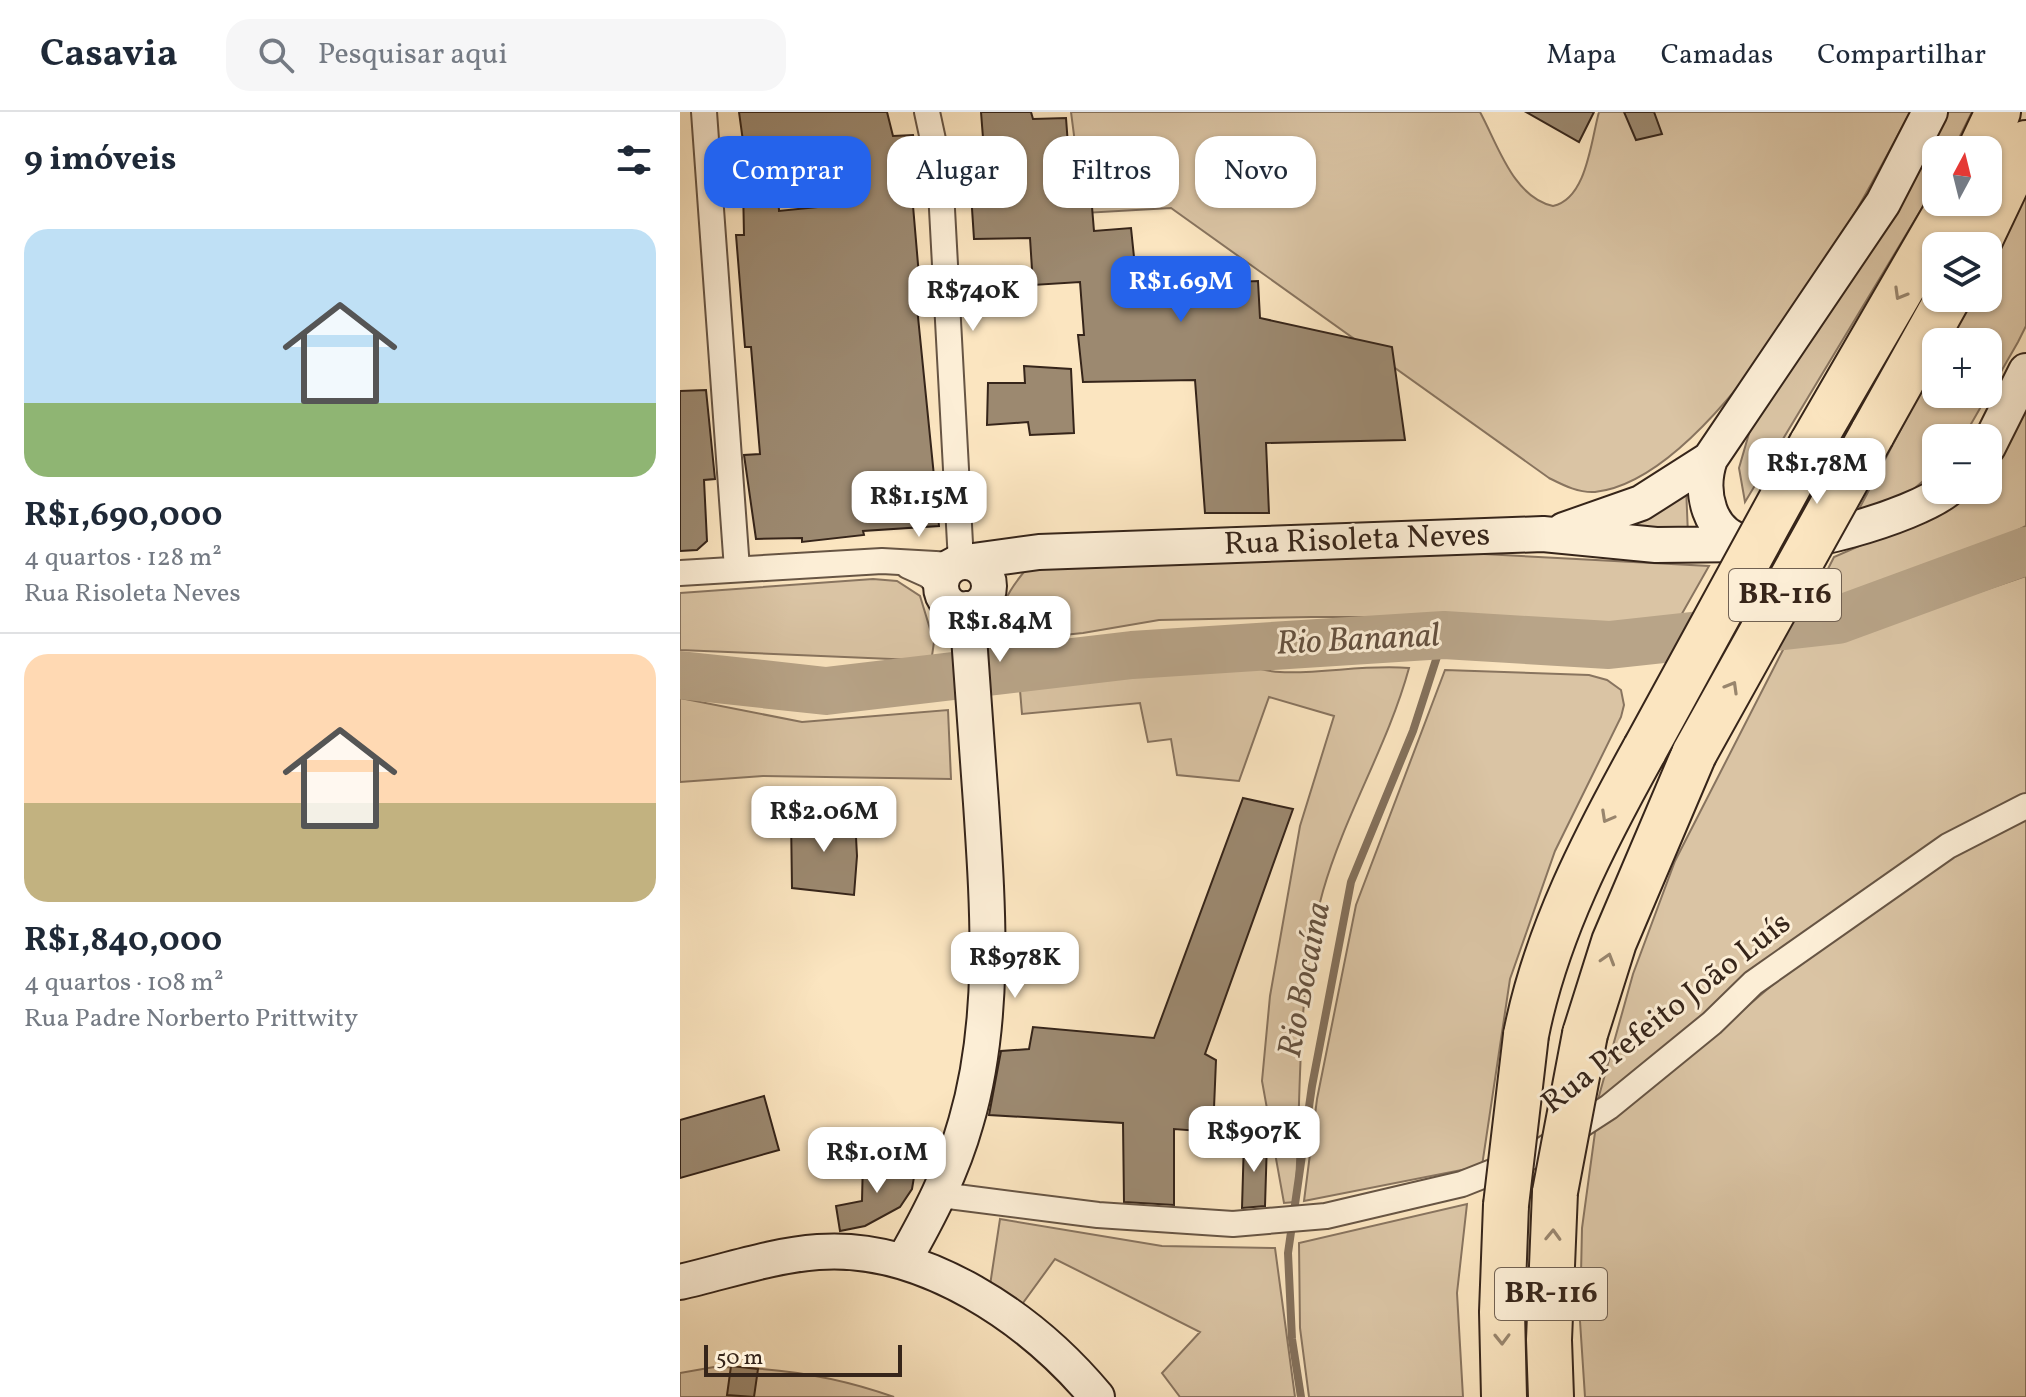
<!DOCTYPE html>
<html lang="pt">
<head>
<meta charset="utf-8">
<style>
  :root { --surface:#fff; --page:#f6f6f7; --text:#1f2937; --muted:#747a83; --line:#e0e1e3; --accent:#2563eb }
  body { margin:0; font-family:Vollkorn,serif; background:var(--page); color:var(--text); height:100vh; display:flex; flex-direction:column; font-size:30px; white-space:nowrap }
  * { box-sizing:border-box; margin:0 }
  p { font-size:26px; color:var(--muted) }
  .icon { flex:none; width:44px; height:44px; fill:none; stroke:currentColor; stroke-width:2; stroke-linecap:round; stroke-linejoin:round }
  .map { position:relative; flex:1; overflow:hidden }
  .side { display:flex; flex-direction:column; background:var(--surface); width:680px }
  .side>* { flex:none }
  .top-card { position:absolute; left:24px; top:24px; width:760px; height:72px; display:flex; gap:16px }
  .needle { width:52px; rotate:7deg }
  .buttons { position:absolute; left:1242px; top:24px; display:grid; gap:16px }
  .buttons a { display:grid; place-items:center; width:80px; height:80px; border-radius:16px; background:var(--surface); box-shadow:0 2px 6px #0004; font-size:40px }
  .scale { position:absolute; left:24px; bottom:20px; width:198px; box-sizing:border-box; padding-left:8px; border:4px solid #36251a; border-top:0; font-size:22px; line-height:28px; white-space:nowrap; color:#36251a; -webkit-text-stroke:6px #fceed6; paint-order:stroke }
  .price { position:absolute; translate:-50% -68px; padding:0 18px; border-radius:16px; background:#fff; color:#222; font-size:26px; line-height:52px; filter:drop-shadow(0 2px 4px #0008) }
  .price::after { content:''; position:absolute; left:50%; top:48px; width:24px; height:18px; margin-left:-12px; background:inherit; clip-path:polygon(0 0,100% 0,50% 100%) }
  .price.current { background:var(--accent); color:#fff }
  ul { padding:0; list-style:none }
  li { display:grid; align-content:center; gap:16px; height:424px; padding:0 24px }
  li+li { border-top:2px solid var(--line) }
  li span { display:grid; place-items:center; height:248px; border-radius:24px; color:#555 }
  li>.icon { margin-inline-start:auto }
  span .icon { width:144px; height:144px; fill:#fffc; stroke-width:1 }
  li b { font-size:34px }
  h2 { display:flex; justify-content:space-between; align-items:center; height:96px; padding:0 24px; font-size:34px }
  .tag { padding:0 28px; border-radius:24px; background:var(--surface); box-shadow:0 2px 6px #0004; font-size:28px; line-height:72px }
  .tag.current { background:var(--accent); color:#fff }
  header { display:flex; align-items:center; gap:48px; box-sizing:border-box; height:112px; padding:0 40px; background:var(--surface); border-bottom:2px solid var(--line) }
  header strong { font-size:38px }
  nav { display:flex; gap:44px; margin-inline-start:auto; font-size:28px }
  .search { width:560px; height:72px; background:var(--page); display:flex; align-items:center; gap:20px; box-sizing:border-box; padding:0 28px; border-radius:24px; color:var(--muted); font-size:30px }
  main { display:flex; flex:1; min-height:0 }
  .map>svg:first-child { display:block }
  .green { fill:#dac4a4; stroke:#88745f; stroke-width:2 }
  .lines { fill:none; stroke-linecap:round; stroke-linejoin:round }
  .stream { stroke:#84715c; stroke-width:8 }
  .river { stroke:#b8a488; stroke-width:48 }
  .building { fill:#9c8970; stroke:#36251a; stroke-width:2; fill-rule:evenodd }
  .minor-casing { stroke:#675544; stroke-width:28 }
  .secondary-casing { stroke:#36251a; stroke-width:38 }
  .motorway-casing { stroke:#36251a; stroke-width:48 }
  .minor { stroke:#fceed6; stroke-width:24 }
  .secondary { stroke:#fceed6; stroke-width:34 }
  .motorway { stroke:#fbe5c0; stroke-width:44 }
  .motorway-bridge-casing { stroke:#36251a; stroke-width:48; stroke-linecap:butt }
  .motorway-bridge { stroke:#fbe5c0; stroke-width:44 }
  .oneway { stroke:#98856d }
  .labels { text-anchor:middle; dominant-baseline:central; stroke-width:6; stroke-linejoin:round; paint-order:stroke }
  .shield { fill:#fceed6; stroke:#716152; stroke-width:2 }
  .shield-label { font-size:30px; font-weight:bold; fill:#36251a }
  .street-label { font-size:32px; fill:#36251a; stroke:#fceed6 }
  .water-label { font-size:34px; font-style:italic; fill:#645140; stroke:#fceed6 }
</style>
</head>
<body>
<header>
<strong>Casavia</strong>
<div class="search"><svg class="icon" aria-label="search" viewBox="0 0 24 24"><circle cx="10" cy="10" r="6"/><path d="M15 15l6 6"/></svg>Pesquisar aqui</div>
<nav><a>Mapa</a><a>Camadas</a><a>Compartilhar</a></nav>
</header>
<main>
<section class="side">
<h2>9 imóveis<svg class="icon" aria-label="filters" viewBox="0 0 24 24"><path d="M4 7h16M4 17h16"/><circle cx="9" cy="7" r="2"/><circle cx="15" cy="17" r="2"/></svg></h2>
<ul>
<li><span style="background:linear-gradient(#bfe0f5 70%,#8fb573 0)"><svg class="icon" aria-label="home" viewBox="0 0 24 24"><path d="M3 11l9-7 9 7M6 9v11h12V9"/></svg></span><div><b>R$1,690,000</b><p>4 quartos · 128 m²</p><p>Rua Risoleta Neves</p></div></li>
<li><span style="background:linear-gradient(#ffd9b3 60%,#c2b280 0)"><svg class="icon" aria-label="home" viewBox="0 0 24 24"><path d="M3 11l9-7 9 7M6 9v11h12V9"/></svg></span><div><b>R$1,840,000</b><p>4 quartos · 108 m²</p><p>Rua Padre Norberto Prittwity</p></div></li>
</ul>
</section>
<div class="map">
<svg width="1346" height="1285" viewBox="0 0 1346 1285">
  <rect width="100%" height="100%" fill="#fbe5c0"/>
  <filter id="stains"><feTurbulence type="fractalNoise" baseFrequency=".0025" numOctaves="4"/><feColorMatrix values="0 0 0 0 .2 0 0 0 0 .09 0 0 0 0 .02 0 0 0 .5 -.17"/></filter>
  <radialGradient id="worn" r=".72"><stop offset=".6" stop-color="#630" stop-opacity="0"/><stop offset="1" stop-color="#630" stop-opacity=".3"/></radialGradient>
  <path class="green" d="M391,0H800C818,33 833,85 873,94C907,87 911,28 919,0H1230C1178,100 1034,367 915,380C898,381 883,373 869,366L491,96L404,101Z
    M1265,0H1292L1273,38H1256V73L1065,390L1059,356L1070,318Z
    M1346,66V214L1338,230L1283,326H1256V358L1229,381L1177,401L1256,250V282H1308V230H1267L1289,186H1308V147Z
    M1346,276V414L1283,446L1125,502L1154,445L1218,417L1281,378H1308V349Z
    M1006,374L1008,423L934,416Z
    M708,437L1029,454L995,514H864L759,505H632L479,508L403,521L354,526L330,522C311,500 332,474 348,455Z
    M1346,464V688L917,991L953,862L995,749L1106,532L1211,510Z
    M193,467L217,469L240,484L254,530L252,544L235,548L0,538V481Z
    M516,543C546,544 571,559 600,560C644,562 685,552 729,556C708,633 665,702 643,779C615,879 622,987 615,1090L604,1091L582,969L590,884L620,714L654,604L589,585L559,669L497,663L491,627L468,630L460,591L342,602L340,578L357,565L434,558Z
    M765,558L909,563L927,568L941,578L944,593L941,605L875,739L830,867L802,1054L624,1089L637,987L676,793Z
    M0,586L122,610L268,598L271,667L83,664L0,670Z
    M1346,705V1285H905L900,1209L902,1116L916,1013L1016,938L1124,846L1266,747Z
    M787,1092L777,1181L783,1285H629L620,1216L619,1131Z
    M320,1107L482,1134L595,1136L615,1285H500L482,1261L520,1220L375,1147L340,1195L309,1180Z
    M34,1255C96,1255 156,1264 214,1285H0V1261Z"/>
  <g class="lines">
    <path class="stream" d="M621,1285L612,1227L608,1141L632,974L671,770L733,619L764,523"/>
    <path class="river" d="M0,563L146,579L452,543L764,523L929,533L1158,508L1346,439"/>
  </g>
  <path class="building" d="M59,0H207L213,24L233,23L241,82H232L239,164L234,165L259,414L183,419L184,423L122,430V426L76,427L64,343L80,342L71,235H65L56,123H64L63,74L69,73ZM145,53L147,94L99,99L97,58Z
    M301,0H351L353,7L386,6L390,60L409,59L414,119L451,116L457,174L578,169L580,206L712,235L725,328L586,331L589,401H525L515,268L403,270L398,223H404L400,170L353,173L350,126L294,127L290,66L306,65Z
    M846,0H914L899,30Z
    M944,0H974L982,22L956,28Z
    M344,254L391,257L394,321L350,323L348,310L307,313L308,271H345Z
    M26,278L35,367L24,368L27,429L17,438L0,439V279Z
    M563,686L613,697L525,942L536,948L533,1020L494,1017V1093L444,1090L443,1011L309,1003L321,939L349,937L353,915L474,926Z
    M111,705L175,706L177,744L174,783L112,776Z
    M84,984L99,1038L0,1066V1008Z
    M564,1028L587,1029L585,1094L562,1096Z
    M183,1047L235,1059L232,1077L220,1095L185,1114L160,1119L156,1094L182,1089Z
    M51,1254L78,1257L74,1285L47,1283Z"/>
  <g class="lines">
    <g class="minor-casing">
      <path id="minor" d="M24,0L57,457
        M247,0L260,60L281,450
        M228,454L248,463L261,475
        M0,461L202,449L273,453
        M261,1083L418,1103L553,1112L646,1104L782,1072L855,1043L929,995L1032,911L1073,871L1268,734L1346,694"/>
    </g>
    <g class="secondary-casing">
      <path id="secondary" d="M1308,335L1346,259
        M1030,347C1019,379 1028,424 1067,431C1111,440 1232,405 1267,378
        M884,418L961,391L1030,347L1203,91L1250,0
        M286,450L359,440L863,422L976,433L1068,432
        M261 474a24 24 0 1 1 48 0a24 24 0 1 1-48 0Z
        M224,1148C249,1104 272,1060 286,1010C316,908 308,796 301,691C296,626 292,561 287,497
        M0,1170C44,1160 93,1143 138,1140C244,1132 352,1207 417,1285"/>
    </g>
    <g class="motorway-casing">
      <path id="motorway" d="M1300,38L1318,0
        M1297,134L1346,31
        M1192,322L1268,186
        M1131,333L1272,90
        M905,922L934,830L1014,642
        M846,923C866,821 915,727 965,637
        M824,1285L822,1200L826,1093
        M871,1285L869,1228L875,1080"/>
    </g>
    <use href="#minor" class="minor"/>
    <use href="#secondary" class="secondary"/>
    <use href="#motorway" class="motorway"/>
    <g class="motorway-bridge-casing">
      <path id="motorway-bridge" d="M965,637L1131,333
        M1014,642L1192,322
        M875,1080L905,922
        M826,1093L846,923"/>
    </g>
    <use href="#motorway-bridge" class="motorway-bridge"/>
  </g>
  <defs><path id="oneway-chevron" d="M-2-3.5L2.5 0L-2 3.5" fill="none" stroke-width="1.6" stroke-linecap="round" stroke-linejoin="round" transform="scale(2)"/></defs>
  <g class="oneway">
    <use href="#oneway-chevron" transform="translate(1220 182) rotate(120)"/>
    <use href="#oneway-chevron" transform="translate(1052 575) rotate(-60)"/>
    <use href="#oneway-chevron" transform="translate(927 705) rotate(119)"/>
    <use href="#oneway-chevron" transform="translate(928 847) rotate(-73)"/>
    <use href="#oneway-chevron" transform="translate(873 1123) rotate(-88)"/>
    <use href="#oneway-chevron" transform="translate(822 1227) rotate(89)"/>
  </g>
  <g class="labels">
    <g class="shield">
      <rect x="1049" y="457" width="112" height="52" rx="6"/>
      <rect x="815" y="1156" width="112" height="52" rx="6"/>
    </g>
    <g class="shield-label">
      <text x="1105" y="483">BR-116</text>
      <text x="871" y="1182">BR-116</text>
    </g>
    <g class="street-label">
      <text transform="translate(677 429) rotate(-2)">Rua Risoleta Neves</text>
      <text transform="translate(987 902) rotate(-38)">Rua Prefeito João Luís</text>
    </g>
    <g class="water-label">
      <text transform="translate(678 529) rotate(-3)">Rio Bananal</text>
      <text transform="translate(626 868) rotate(-79)">Rio Bocaína</text>
    </g>
  </g>
  <rect width="100%" height="100%" filter="url(#stains)"/>
  <rect width="100%" height="100%" fill="url(#worn)"/>
</svg>
<div class="buttons">
<a><svg class="needle" viewBox="-14 -14 28 28"><path d="M0-13l5 13h-10z" fill="#e53935"/><path d="M0 13l5-13h-10z" fill="#747a83"/></svg></a>
<a><svg class="icon" aria-label="layers" viewBox="0 0 24 24"><path d="M12 4l9 5-9 5-9-5zM3 14l9 5 9-5"/></svg></a>
<a>+</a>
<a>−</a>
</div>
<div class="scale">50 m</div>
<b class="price current" style="left:501px;top:212px">R$1.69M</b>
<b class="price" style="left:293px;top:221px">R$740K</b>
<b class="price" style="left:1137px;top:394px">R$1.78M</b>
<b class="price" style="left:239px;top:427px">R$1.15M</b>
<b class="price" style="left:320px;top:552px">R$1.84M</b>
<b class="price" style="left:144px;top:742px">R$2.06M</b>
<b class="price" style="left:335px;top:888px">R$978K</b>
<b class="price" style="left:574px;top:1062px">R$907K</b>
<b class="price" style="left:197px;top:1083px">R$1.01M</b>
<div class="top-card">
<a class="tag current">Comprar</a>
<a class="tag">Alugar</a>
<a class="tag">Filtros</a>
<a class="tag">Novo</a>
</div>
</div>
</main>
</body>
</html>
